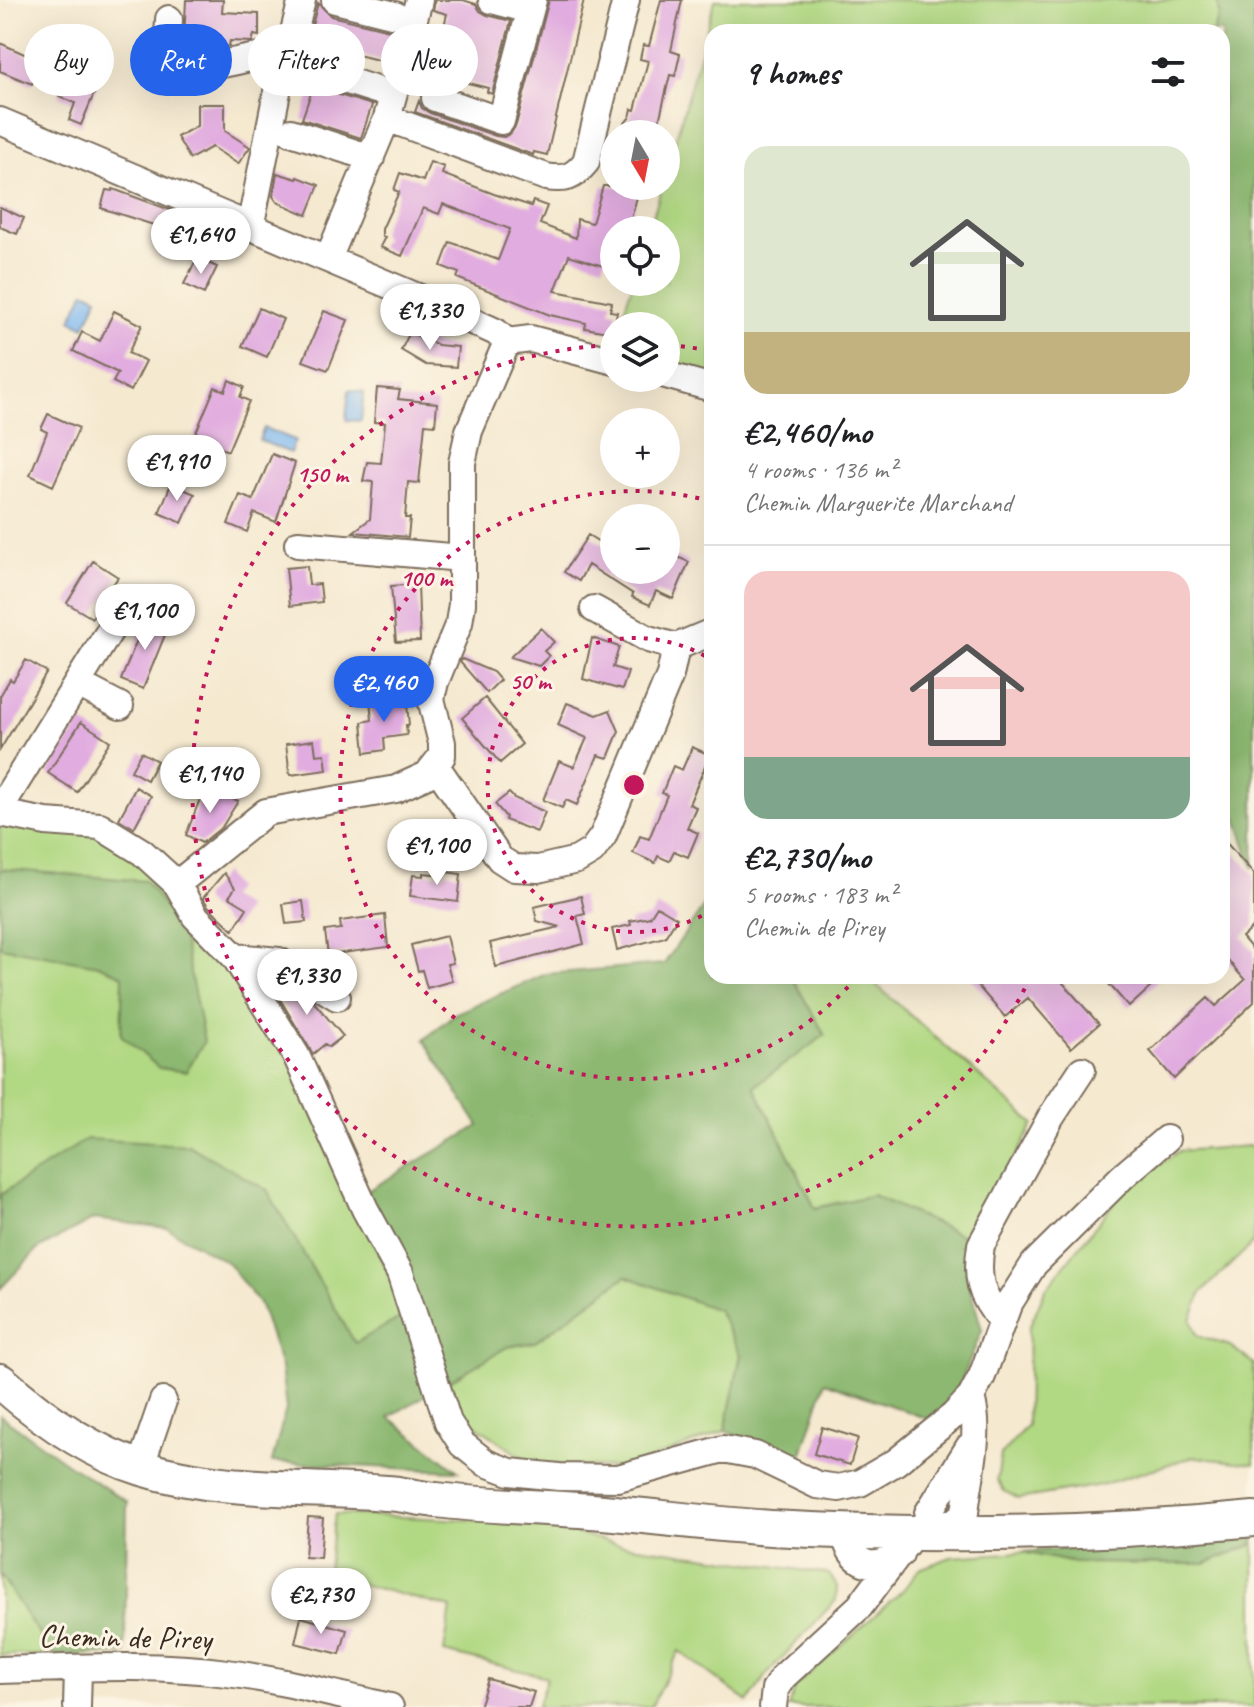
<!DOCTYPE html>
<html lang="en">
<head>
<meta charset="utf-8">
<style>
  :root { --surface:#fff; --page:#f6f6f6; --text:#202124; --muted:#757577; --line:#e0e0e0; --accent:#2563eb }
  body { margin:0; font-family:Caveat,sans-serif; background:var(--page); color:var(--text); height:100vh; display:flex; flex-direction:column; font-size:30px; white-space:nowrap }
  * { box-sizing:border-box; margin:0 }
  p { font-size:26px; color:var(--muted) }
  .icon { flex:none; width:44px; height:44px; fill:none; stroke:currentColor; stroke-width:2; stroke-linecap:round; stroke-linejoin:round }
  .map { position:relative; flex:1; overflow:hidden }
  .details { position:absolute; left:704px; top:24px; width:526px; height:960px; display:flex; flex-direction:column; background:var(--surface); border-radius:24px; box-shadow:0 8px 32px #0002 }
  .details>* { flex:none }
  .banner { position:absolute; left:24px; top:24px; width:560px; height:72px; display:flex; gap:16px }
  .needle { width:52px; rotate:170deg }
  .buttons { position:absolute; left:600px; top:120px; display:grid; gap:16px }
  .buttons a { display:grid; place-items:center; width:80px; height:80px; border-radius:50%; background:var(--surface); box-shadow:0 8px 32px #0002; font-size:40px }
  .price { position:absolute; translate:-50% -68px; padding:0 18px; border-radius:28px; background:#fff; color:#222; font-size:26px; line-height:52px; filter:drop-shadow(0 2px 4px #0008) }
  .price::after { content:''; position:absolute; left:50%; top:48px; width:24px; height:18px; margin-left:-12px; background:inherit; clip-path:polygon(0 0,100% 0,50% 100%) }
  .price.selected { background:var(--accent); color:#fff }
  ul { padding:0; list-style:none }
  li { display:grid; align-content:center; gap:16px; height:424px; padding:0 40px }
  li+li { border-top:2px solid var(--line) }
  li span { display:grid; place-items:center; height:248px; border-radius:24px; color:#555 }
  li>.icon { margin-inline-start:auto }
  span .icon { width:144px; height:144px; fill:#fffc; stroke-width:1 }
  li b { font-size:34px }
  h2 { display:flex; justify-content:space-between; align-items:center; height:96px; padding:0 40px; font-size:34px }
  .chip { padding:0 28px; border-radius:36px; background:var(--surface); box-shadow:0 8px 32px #0002; font-size:28px; line-height:72px }
  .chip.selected { background:var(--accent); color:#fff }
  .map>svg:first-child { display:block }
  .green { fill:#b1d883; stroke:#768150; stroke-width:2 }
  .forest { fill:#8cb871; stroke:#647148; stroke-width:2 }
  .water { fill:#7fb8ef; stroke:#5d7186; stroke-width:2 }
  .building { fill:#e1acdf }
  .lines { fill:none; stroke-linecap:round; stroke-linejoin:round }
  .minor-casing { stroke:#7c6d5c; stroke-width:30 }
  .major-casing { stroke:#7c6d5c; stroke-width:38 }
  .minor { stroke:#fff; stroke-width:26 }
  .major { stroke:#fff; stroke-width:34 }
  .ring { fill:none; stroke:#c2185b; stroke-width:4; stroke-dasharray:4 8 }
  .labels { text-anchor:middle; dominant-baseline:central; stroke-width:6; stroke-linejoin:round; paint-order:stroke }
  .street-label { font-size:32px; fill:#3b2a1e; stroke:#fcf5e5 }
  .centre { fill:#c2185b; stroke:#fcf5e5; stroke-width:4 }
  .ring-label { font-size:24px; text-anchor:middle; font-weight:bold; fill:#c2185b; stroke:#fcf5e5; stroke-width:6; stroke-linejoin:round; paint-order:stroke }
</style>
</head>
<body>
<div class="map">
<svg width="1254" height="1707" viewBox="0 0 1254 1707">
  <rect width="100%" height="100%" fill="#fcf5e5"/>
  <filter id="ink" filterUnits="userSpaceOnUse"><feTurbulence type="fractalNoise" baseFrequency=".0125" numOctaves="2"/><feDisplacementMap in="SourceGraphic" scale="16" xChannelSelector="R" yChannelSelector="G"/><feConvolveMatrix kernelMatrix="1 2 1 2 8 2 1 2 1" color-interpolation-filters="sRGB"/></filter>
  <filter id="wash" filterUnits="userSpaceOnUse"><feTurbulence type="fractalNoise" baseFrequency=".006" numOctaves="4" result="noise"/><feDisplacementMap in="SourceGraphic" scale="32" xChannelSelector="R" yChannelSelector="G"/><feGaussianBlur stdDeviation="1.8" result="paint"/><feColorMatrix in="noise" values="0 0 0 0 0 0 0 0 0 0 0 0 0 0 0 0 0 1.4 0 .05"/><feComposite in="paint" operator="in"/></filter>
  <g filter="url(#wash)">
    <rect width="100%" height="100%" fill="#f5e9d0"/>
    <path class="green" d="M715,0H1217L1219,15L1213,32H712V376L666,362V326H619L633,282H666V230H649L662,186H666V173Z
      M0,820L92,832L127,851L166,888L224,958L294,1067L407,1314L355,1344L309,1263L12,1187L0,1195Z
      M791,976H866L1034,1124L970,1239L873,1195L815,1208L754,1086L825,1035Z
      M1249,1146L1254,1149V1242L1201,1293L1191,1320L1197,1335L1230,1346L1254,1364V1464L1192,1457L1101,1485L1019,1499L1004,1491L997,1480L1001,1455L1027,1425L1029,1328L1045,1290L1124,1190L1179,1151Z
      M626,1276L718,1310L741,1355L725,1431L627,1468L534,1465L465,1418L448,1382L507,1347L535,1342Z
      M335,1514L537,1523L617,1544L829,1574L837,1586L836,1600L768,1673L748,1702L679,1651L651,1707H537L547,1677L444,1652L451,1608L327,1575Z
      M1254,1544V1707H788L796,1686L903,1590L919,1569L951,1557L1023,1552L1075,1563L1204,1564Z
      M0,1574L52,1655H0Z"/>
    <path class="forest" d="M1217,0H1254V869L1227,789L1228,725L1222,709V32H1213L1219,15Z
      M0,869L145,881L181,929L204,1041L186,1072L159,1068L121,1035L123,976L98,965L0,947Z
      M712,894V976H791L825,1035L754,1086L815,1208L873,1195L970,1239L967,1277L982,1330L955,1397L931,1420L825,1382L800,1459L725,1431L741,1355L718,1310L626,1276L535,1342L507,1347L389,1417L458,1471L272,1462L286,1409L281,1367L260,1305L228,1263L167,1228L94,1219L38,1249L0,1289V1195L87,1139L188,1145L267,1190L355,1343L407,1314L355,1198L479,1126L424,1040L454,1014L546,974L664,964Z
      M0,1415L68,1464L127,1502L125,1654L52,1655L0,1574Z
      M1254,1534V1544L1204,1564L1075,1563L1023,1552Z"/>
    <path class="water" d="M85,291L98,297L85,327L71,320Z
      M349,390L364,392L361,421L346,420Z
      M264,428L295,440L290,453L259,440Z"/>
    <g id="blocks">
      <path class="building" d="M186,0H223L222,12L259,14V36L254,35L252,42L230,41L229,46L220,48L188,49V39H184Z
        M435,0H463L476,4L480,11L487,15L511,21L492,94L487,92L488,88L432,74L447,14L433,10Z
        M549,0H584L547,155L534,152L533,155L415,112L419,101L422,108L430,113L496,136L504,137L511,133L516,125Z
        M661,0H682L671,51L680,54L675,76L670,75L656,134H616L630,117L632,109L635,110L648,61L640,59L643,45L649,46Z
        M318,3L331,16L394,31L386,62L350,53L349,58L306,48Z
        M0,43L42,62L32,84L0,71Z
        M69,72L99,82L81,125L69,120L75,103L59,96Z
        M313,87L372,105L361,138L302,119Z
        M197,104H225V131L250,147L238,164L212,147L190,159L177,137L197,126Z
        M430,162L444,167L442,174L494,194L531,206L533,201L547,206L540,224L576,238L577,219L592,223L603,186H640L628,230H614V259L606,257L603,266L569,255L555,291L612,302L610,311L617,312L613,333L585,328L586,323L550,315L457,278L459,273L441,266L450,242L498,260L510,229L443,204L439,214L423,208L402,256L380,247L385,237L382,236V229L399,192L394,190L400,173L423,181Z
        M277,173L297,179L298,177L319,185L307,215L277,202L273,196Z
        M113,189L173,211L166,229L101,208L106,190L112,191Z
        M0,207L24,218L17,234L0,227Z
        M197,258L217,267L204,294L184,284Z
        M259,308L283,319L267,357L242,346Z
        M114,311L142,325L128,353L146,361L131,391L113,382L118,373L73,351L82,332L100,341Z
        M324,311L348,320L328,370L303,361Z
        M410,332L438,345L458,347L456,367L426,365L401,350Z
        M229,380L244,387L240,397L249,401L228,451L194,437L215,387L225,391Z
        M377,388L400,390L398,399L437,403L435,425L425,424L419,483L408,482L405,518H410L408,537L353,532L370,519L373,482L363,481L367,462L381,463L385,423L374,422Z
        M48,414L79,428L53,486L30,475L47,432L41,429Z
        M272,454L295,463L276,522L254,513L247,532L228,524L240,495L253,500Z
        M171,484L195,494L182,523L159,513Z
        M588,535L609,548L606,552L614,556V570H666V552L689,562L673,599L656,591L650,605L632,597L633,594L588,565L579,581L564,572Z
        M93,561L118,577L92,618L67,603Z
        M307,566L309,585L320,584L322,602L290,606L286,568Z
        M418,584L420,641L396,642L391,586Z
        M147,615L169,625L143,689L121,680Z
        M541,628L554,642L544,651L549,656L539,666L510,657Z
        M592,638L619,647L613,667L628,672L622,690L583,679Z
        M462,659L493,672L500,680L487,693L460,662Z
        M26,660L47,672L0,750V696L10,679L13,681Z
        M386,698L387,706L407,704L409,725H406L407,735L384,738L385,750L365,753L362,722L372,720L370,700Z
        M485,698L522,744L500,763L462,718Z
        M567,703L597,715L610,710L619,731L608,758L598,755L577,805L566,800L562,808L543,800L559,761L574,767L587,738L558,725Z
        M81,722L110,741L77,792L48,773Z
        M314,740L316,755L325,754L327,770L290,775L286,744Z
        M692,747L710,755L689,804L696,807L687,828L698,833L688,857L674,851L669,861L658,856L655,863L633,853L640,836L649,839L667,795L662,793L673,766L682,770Z
        M141,752L157,761L147,780L131,771Z
        M205,786L238,801L222,827L202,843L186,835Z
        M136,787L151,796L134,828L119,819Z
        M509,793L514,798L545,812L537,832L505,820L506,817L495,804Z
        M1222,838L1254,874V926L1242,937L1254,951V1002L1174,1079L1150,1051L1208,998L1216,1006L1245,980L1222,954Z
        M445,872L461,874L458,902L410,896L413,875L423,876V873L444,875Z
        M224,873L235,888L229,897L247,908L233,930L208,906L203,898Z
        M581,896L585,914L577,916L584,944L496,967L490,943L560,927L537,921L534,907Z
        M303,901L306,922L286,924L283,904Z
        M657,906L677,918L665,937L617,950L612,929L631,925L630,921L650,917Z
        M385,915L388,947L328,955L325,931L341,929L340,921Z
        M446,936L453,963L447,964L452,981L427,988L422,970L418,971L411,945Z
        M266,976L274,977L313,1001L343,1036L329,1047L325,1044L313,1054Z
        M969,976H1057L1099,1024L1071,1048L1028,998L1005,1017Z
        M1115,976H1163L1129,1007L1108,983Z
        M822,1427L858,1438L850,1465L814,1454Z
        M308,1517L323,1518L320,1558L305,1557Z
        M301,1617L347,1630L340,1654L295,1643Z
        M488,1679L534,1692L529,1707H479Z"/>
    </g>
  </g>
  <g filter="url(#ink)">
    <use href="#blocks" fill-opacity="0" stroke="#7c6d5c" stroke-width="2"/>
    <g class="lines">
      <g class="minor-casing">
        <path id="minor" d="M302,0L289,51L294,64L376,90
          M335,0L395,15
          M492,0L530,10
          M169,19C169,27 167,37 168,45C173,86 238,57 260,57C263,57 269,59 272,60L278,87L250,228
          M435,98L501,121L533,0
          M387,118L546,177C565,180 573,178 586,162L626,0
          M0,121L439,306L496,332L507,342
          M291,132L371,158
          M328,259L387,118L419,0
          M507,342L531,339L614,361
          M666,375L712,388
          M298,544L462,558
          M594,609L648,639L676,647
          M676,647L712,632
          M78,684L120,706
          M436,766L500,859L514,868L538,869L577,860L592,851L603,836L670,675L676,647
          M0,808L122,611
          M0,813L46,822L100,826L142,852L177,884L195,916L235,957L296,1055L365,1209L400,1273L448,1422L462,1444L486,1463L510,1472L559,1477L618,1478L723,1449L755,1455L817,1485L839,1488L860,1483L896,1462L954,1415L971,1397L982,1376L1008,1305L1034,1264L1123,1176L1166,1139
          M177,884L266,812L396,789L427,775L442,756V743L431,699L435,682L459,623L462,604V463L469,431L507,342
          M235,957L279,961L337,997
          M1002,1321C979,1296 976,1276 981,1245L1051,1117L1082,1070
          M140,1468L163,1401
          M931,1524L953,1523L965,1513C969,1475 982,1433 971,1397
          M844,1531C850,1564 873,1574 900,1554
          M0,1670C75,1668 153,1663 227,1673C282,1680 336,1695 390,1707
          M77,1707L78,1669
          M773,1707L775,1689L783,1677L860,1606L914,1533L926,1524L928,1513L969,1447"/>
      </g>
      <g class="major-casing">
        <path id="major" d="M0,1381C41,1417 89,1452 142,1468C224,1494 314,1486 398,1494C411,1496 424,1499 436,1500C487,1506 540,1507 591,1511C651,1516 711,1524 771,1528C932,1537 1093,1535 1254,1519"/>
      </g>
      <use href="#minor" class="minor"/>
      <use href="#major" class="major"/>
    </g>
  </g>
  <g class="ring">
    <path d="M712 910A147 147 0 1 1 712 660"/>
    <path d="M856 978A294 294 0 1 1 710 501"/>
    <path d="M1030 978A441 441 0 1 1 611 345M669 345A441 441 0 0 1 711 351"/>
  </g>
  <g class="labels">
    <g class="street-label">
      <text transform="translate(125 1637) rotate(1)">Chemin de Pirey</text>
    </g>
  </g>
  <circle cx="634" cy="785" r="12" class="centre"/>
  <g class="ring-label">
    <text x="322" y="482">150 m</text>
    <text x="426" y="586">100 m</text>
    <text x="530" y="689">50 m</text>
  </g>
</svg>
<div class="buttons">
<a><svg class="needle" viewBox="-14 -14 28 28"><path d="M0-13l5 13h-10z" fill="#e53935"/><path d="M0 13l5-13h-10z" fill="#757577"/></svg></a>
<a><svg class="icon" aria-label="locate" viewBox="0 0 24 24"><circle cx="12" cy="12" r="6"/><path d="M12 2v4M12 18v4M2 12h4M18 12h4"/></svg></a>
<a><svg class="icon" aria-label="layers" viewBox="0 0 24 24"><path d="M12 4l9 5-9 5-9-5zM3 14l9 5 9-5"/></svg></a>
<a>+</a>
<a>−</a>
</div>
<b class="price" style="left:201px;top:276px">€1,640</b>
<b class="price" style="left:430px;top:352px">€1,330</b>
<b class="price" style="left:177px;top:503px">€1,910</b>
<b class="price" style="left:145px;top:652px">€1,100</b>
<b class="price selected" style="left:384px;top:724px">€2,460</b>
<b class="price" style="left:210px;top:815px">€1,140</b>
<b class="price" style="left:437px;top:887px">€1,100</b>
<b class="price" style="left:307px;top:1017px">€1,330</b>
<b class="price" style="left:321px;top:1636px">€2,730</b>
<div class="banner">
<a class="chip">Buy</a>
<a class="chip selected">Rent</a>
<a class="chip">Filters</a>
<a class="chip">New</a>
</div>
<section class="details">
<h2>9 homes<svg class="icon" aria-label="filters" viewBox="0 0 24 24"><path d="M4 7h16M4 17h16"/><circle cx="9" cy="7" r="2"/><circle cx="15" cy="17" r="2"/></svg></h2>
<ul>
<li><span style="background:linear-gradient(#dfe7d0 75%,#c2b280 0)"><svg class="icon" aria-label="home" viewBox="0 0 24 24"><path d="M3 11l9-7 9 7M6 9v11h12V9"/></svg></span><div><b>€2,460/mo</b><p>4 rooms · 136 m²</p><p>Chemin Marguerite Marchand</p></div></li>
<li><span style="background:linear-gradient(#f6c9c9 75%,#7fa58c 0)"><svg class="icon" aria-label="home" viewBox="0 0 24 24"><path d="M3 11l9-7 9 7M6 9v11h12V9"/></svg></span><div><b>€2,730/mo</b><p>5 rooms · 183 m²</p><p>Chemin de Pirey</p></div></li>
</ul>
</section>
</div>
</body>
</html>
